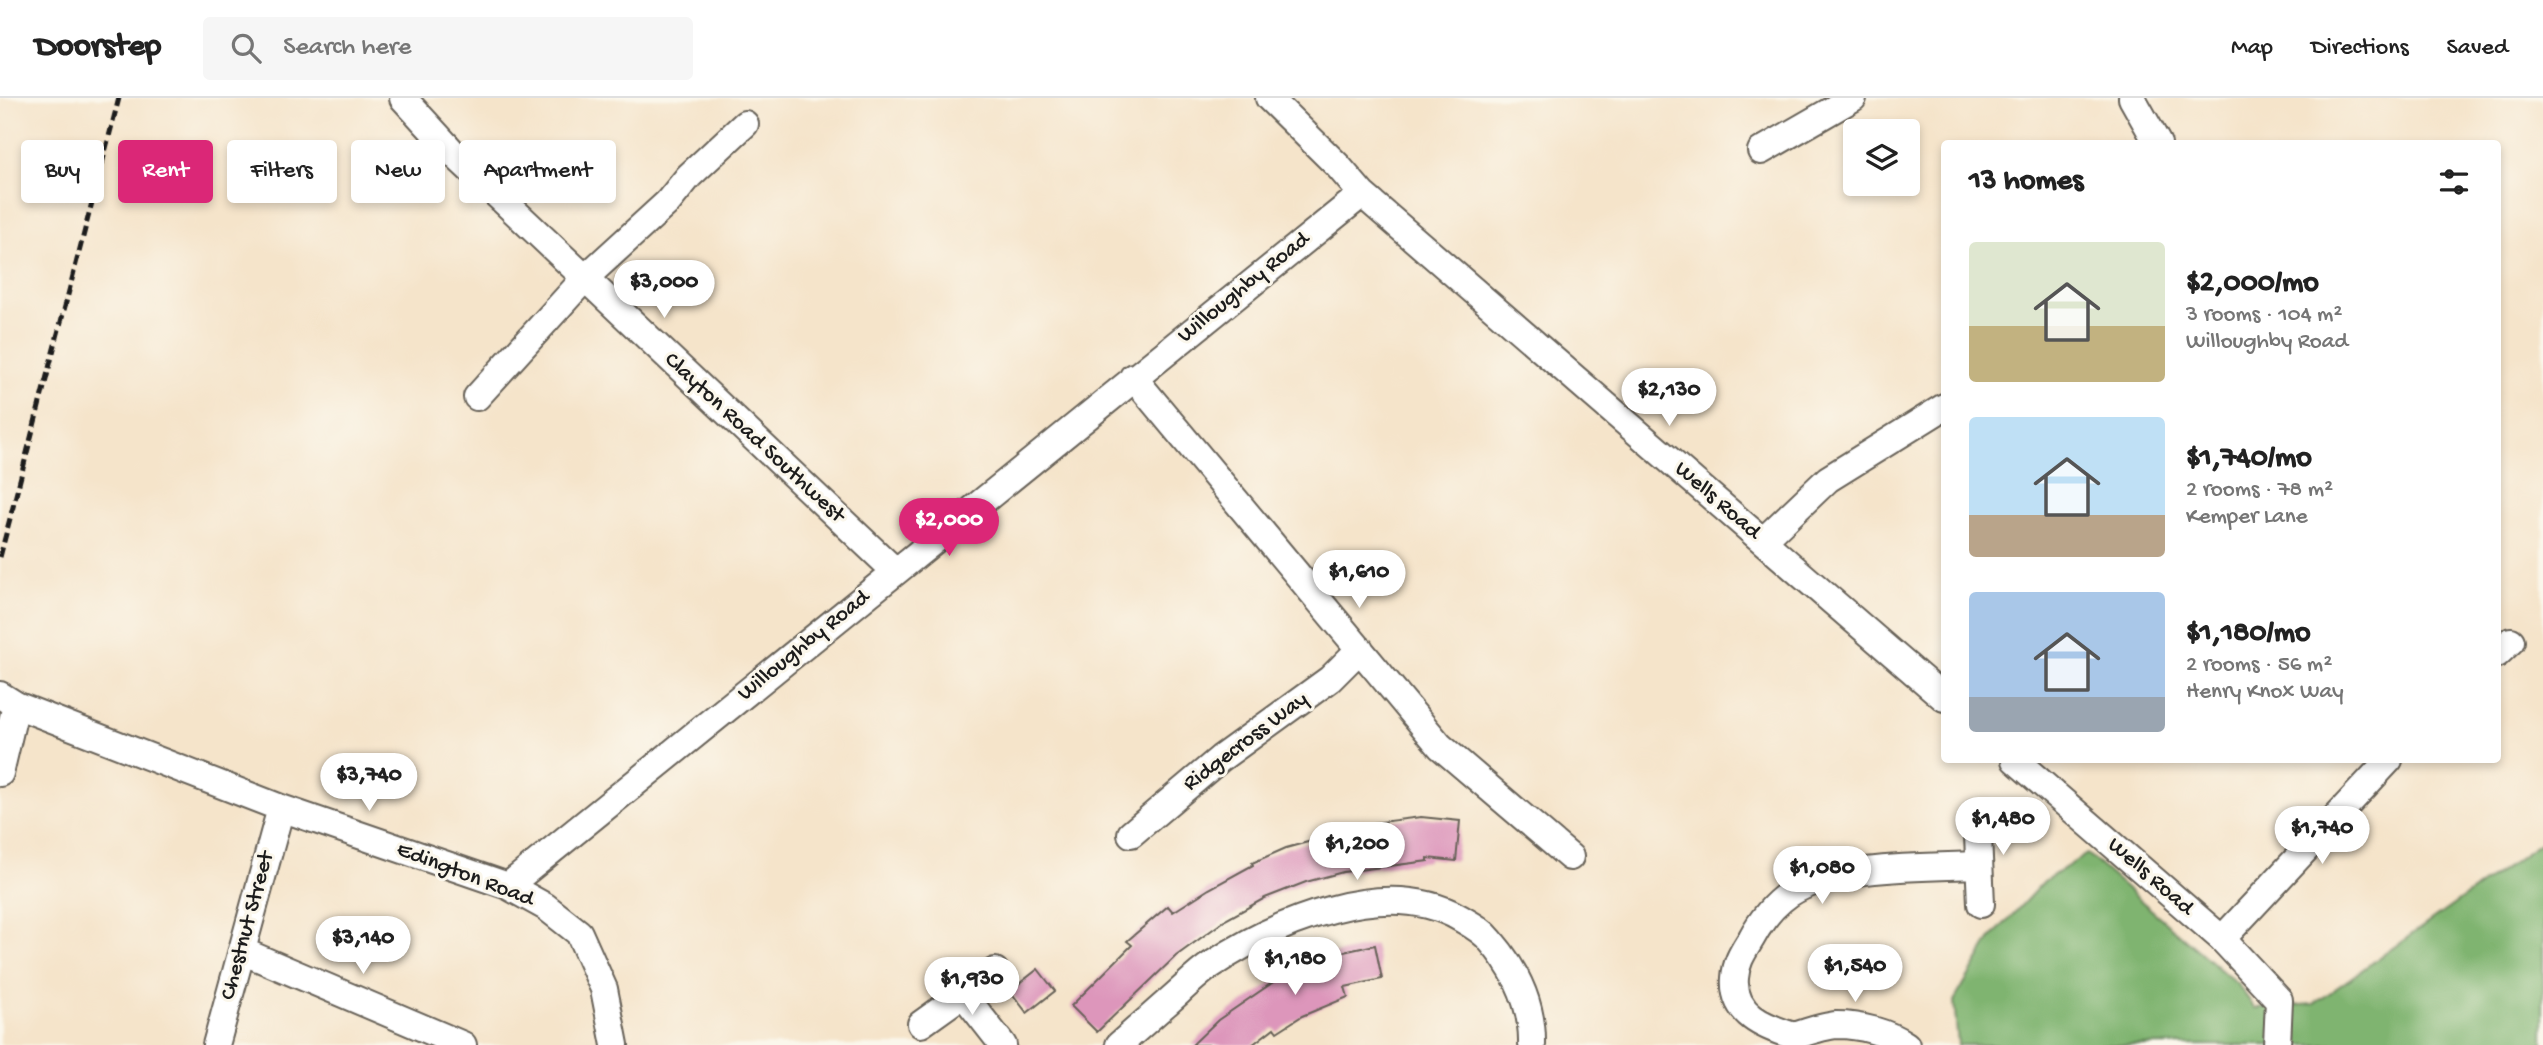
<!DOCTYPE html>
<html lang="en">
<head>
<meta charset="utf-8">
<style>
  :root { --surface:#fff; --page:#f6f6f6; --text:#222; --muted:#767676; --line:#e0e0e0; --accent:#db2777 }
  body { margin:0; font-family:"Gochi Hand",sans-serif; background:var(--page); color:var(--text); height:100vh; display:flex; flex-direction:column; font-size:26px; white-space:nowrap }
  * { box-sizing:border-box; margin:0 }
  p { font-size:23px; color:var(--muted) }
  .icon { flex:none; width:38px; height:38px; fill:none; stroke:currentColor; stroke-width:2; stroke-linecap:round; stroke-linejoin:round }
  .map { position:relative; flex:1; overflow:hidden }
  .side { position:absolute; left:1941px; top:42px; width:560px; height:623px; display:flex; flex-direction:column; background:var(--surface); border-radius:7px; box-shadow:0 4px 10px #0003 }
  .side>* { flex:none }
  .guide { position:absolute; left:21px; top:42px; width:665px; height:63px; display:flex; gap:14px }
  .fabs { position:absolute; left:1843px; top:21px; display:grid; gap:14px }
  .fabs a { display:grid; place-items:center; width:77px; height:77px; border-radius:7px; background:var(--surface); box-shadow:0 4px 10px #0003; font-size:35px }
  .price { position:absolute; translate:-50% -60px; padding:0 16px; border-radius:24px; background:#fff; color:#222; font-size:23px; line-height:46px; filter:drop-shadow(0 2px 4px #0008) }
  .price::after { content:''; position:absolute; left:50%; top:42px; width:21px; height:16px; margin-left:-10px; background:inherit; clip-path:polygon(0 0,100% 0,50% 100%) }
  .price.active { background:var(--accent); color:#fff }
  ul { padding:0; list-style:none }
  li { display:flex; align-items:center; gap:21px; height:175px; padding:0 28px }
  li span { display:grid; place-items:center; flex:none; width:196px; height:140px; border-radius:7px; color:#555 }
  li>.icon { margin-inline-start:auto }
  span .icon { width:84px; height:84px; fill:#fffc; stroke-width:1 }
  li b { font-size:30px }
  h2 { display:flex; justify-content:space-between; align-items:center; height:84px; padding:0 28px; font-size:30px }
  .chip { padding:0 24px; border-radius:7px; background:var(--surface); box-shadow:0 4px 10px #0003; font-size:24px; line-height:63px }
  .chip.active { background:var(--accent); color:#fff }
  header { display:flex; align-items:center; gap:42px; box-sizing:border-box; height:98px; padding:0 35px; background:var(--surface); border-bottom:2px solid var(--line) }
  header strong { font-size:33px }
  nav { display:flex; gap:38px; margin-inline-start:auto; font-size:24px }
  .search { width:490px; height:63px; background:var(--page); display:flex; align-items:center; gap:18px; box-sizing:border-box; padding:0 24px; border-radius:7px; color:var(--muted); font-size:26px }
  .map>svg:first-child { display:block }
  .forest { fill:#7fb470; stroke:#4e6846; stroke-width:2 }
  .building { fill:#dd96bb }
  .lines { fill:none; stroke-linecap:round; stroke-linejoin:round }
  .minor-casing { stroke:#686259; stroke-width:30 }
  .minor { stroke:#fff; stroke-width:26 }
  .rail { stroke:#1c1c1c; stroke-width:5; stroke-dasharray:10 5; stroke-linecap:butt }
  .labels { text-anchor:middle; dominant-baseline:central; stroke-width:6; stroke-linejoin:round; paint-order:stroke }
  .street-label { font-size:23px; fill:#1c1c1c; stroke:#fbf7ec }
</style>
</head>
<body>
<header>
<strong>Doorstep</strong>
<div class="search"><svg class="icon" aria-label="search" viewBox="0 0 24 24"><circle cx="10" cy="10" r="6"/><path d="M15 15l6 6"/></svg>Search here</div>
<nav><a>Map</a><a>Directions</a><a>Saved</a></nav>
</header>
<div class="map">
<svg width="2543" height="947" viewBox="0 0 2543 947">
  <rect width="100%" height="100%" fill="#fbf7ec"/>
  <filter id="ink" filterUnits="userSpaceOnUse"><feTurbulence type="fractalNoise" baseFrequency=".0143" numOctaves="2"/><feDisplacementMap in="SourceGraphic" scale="14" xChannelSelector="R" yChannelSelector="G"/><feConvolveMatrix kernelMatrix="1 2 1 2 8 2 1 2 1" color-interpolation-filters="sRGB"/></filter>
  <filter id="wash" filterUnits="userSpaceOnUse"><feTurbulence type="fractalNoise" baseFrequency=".00686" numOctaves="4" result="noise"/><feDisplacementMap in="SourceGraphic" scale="28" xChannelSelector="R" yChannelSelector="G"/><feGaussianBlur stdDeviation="1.57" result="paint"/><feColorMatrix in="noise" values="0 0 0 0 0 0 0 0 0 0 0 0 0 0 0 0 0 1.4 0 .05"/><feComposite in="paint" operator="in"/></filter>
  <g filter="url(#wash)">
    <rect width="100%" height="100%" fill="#f5e4ca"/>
    <path class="forest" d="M2543,743V947H1958L1954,903L1991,840L2044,783L2087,756L2238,887L2255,910L2314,906Z"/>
    <g id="blocks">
      <path class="building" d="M1421,719L1460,723L1456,763L1428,760V763L1343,774L1306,784L1265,800L1227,821L1176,858L1097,934L1071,908L1132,847L1127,843L1168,808L1173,814L1209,791L1253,767L1252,765L1286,750L1341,735L1340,729Z
        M1375,847L1382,881L1345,889L1348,899L1302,918L1277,934L1274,930L1252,947H1192L1218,922L1285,876L1311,863L1330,857Z
        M1038,871L1055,893L1027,915L1010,893Z"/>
    </g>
  </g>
  <g filter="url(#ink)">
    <use href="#blocks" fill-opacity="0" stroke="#686259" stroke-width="2"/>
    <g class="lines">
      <g class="minor-casing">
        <path id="minor" d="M403,0L457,59L895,473
          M1269,0L1338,68L1362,96L1944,600
          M2132,0L2158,46
          M1761,53L1853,0
          M1133,279L1440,648L1570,759
          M477,299L585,180L668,104L689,78L745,26
          M1763,443L1828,381L1944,309
          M2497,556L2511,543
          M0,597L16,607L281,710L508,788L546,809L579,835L604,891L615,947
          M2015,662L2222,841L2279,902L2277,947
          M0,675L16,607
          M1977,714L1981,806
          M1131,736L1221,660L1330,581L1360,551
          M508,788L1362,96
          M2222,841L2389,662
          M242,853L463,947
          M963,896L1003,947
          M921,926L995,873
          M1794,938C1765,929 1732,917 1735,880C1736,864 1743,854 1751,841C1760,824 1773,807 1789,796C1831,767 1929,769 1979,767
          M1794,938C1807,934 1823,928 1837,927C1860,927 1887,934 1906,947
          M216,947L281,710
          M1119,947C1139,929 1159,912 1179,894C1189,885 1200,874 1211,867C1276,824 1386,777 1460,820C1472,827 1482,832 1490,842C1516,872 1533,906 1532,947"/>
      </g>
      <use href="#minor" class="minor"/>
      <path class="rail" d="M0,459L119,0"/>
    </g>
  </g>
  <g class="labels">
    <g class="street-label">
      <text transform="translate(1244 190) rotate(-39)">Willoughby Road</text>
      <text transform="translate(754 340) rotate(43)">Clayton Road Southwest</text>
      <text transform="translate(1717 403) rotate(41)">Wells Road</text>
      <text transform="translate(804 548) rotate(-39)">Willoughby Road</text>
      <text transform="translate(1246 644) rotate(-37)">Ridgecross Way</text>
      <text transform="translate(465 777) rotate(21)">Edington Road</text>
      <text transform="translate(2150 779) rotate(41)">Wells Road</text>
      <text transform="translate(248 828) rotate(-75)">Chestnut Street</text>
    </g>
  </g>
</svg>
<div class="fabs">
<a><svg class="icon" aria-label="layers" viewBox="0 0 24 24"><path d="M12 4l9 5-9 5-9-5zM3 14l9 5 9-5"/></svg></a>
</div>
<b class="price" style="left:664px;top:222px">$3,000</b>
<b class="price" style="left:1669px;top:330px">$2,130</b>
<b class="price active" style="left:949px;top:460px">$2,000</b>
<b class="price" style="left:1359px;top:512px">$1,610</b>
<b class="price" style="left:369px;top:715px">$3,740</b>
<b class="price" style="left:2003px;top:759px">$1,480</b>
<b class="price" style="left:2322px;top:768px">$1,740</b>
<b class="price" style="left:1357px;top:784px">$1,200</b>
<b class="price" style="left:1822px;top:808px">$1,080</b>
<b class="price" style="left:363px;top:878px">$3,140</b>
<b class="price" style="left:1295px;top:899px">$1,180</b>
<b class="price" style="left:1855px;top:906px">$1,540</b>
<b class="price" style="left:972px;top:919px">$1,930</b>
<div class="guide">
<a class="chip">Buy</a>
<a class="chip active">Rent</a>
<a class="chip">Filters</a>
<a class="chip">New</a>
<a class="chip">Apartment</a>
</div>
<section class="side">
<h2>13 homes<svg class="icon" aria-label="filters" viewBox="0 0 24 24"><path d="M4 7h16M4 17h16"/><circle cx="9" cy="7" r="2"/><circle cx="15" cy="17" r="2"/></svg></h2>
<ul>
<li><span style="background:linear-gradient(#dfe7d0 60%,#c2b280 0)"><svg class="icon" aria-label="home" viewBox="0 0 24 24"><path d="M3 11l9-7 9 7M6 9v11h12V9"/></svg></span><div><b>$2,000/mo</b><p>3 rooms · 104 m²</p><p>Willoughby Road</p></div></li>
<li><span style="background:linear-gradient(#bfe0f5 70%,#b9a48a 0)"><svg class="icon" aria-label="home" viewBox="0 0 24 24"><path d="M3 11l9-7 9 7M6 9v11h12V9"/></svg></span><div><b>$1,740/mo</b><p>2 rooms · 78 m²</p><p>Kemper Lane</p></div></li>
<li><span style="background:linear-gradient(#a9c7e8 75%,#9aa5b1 0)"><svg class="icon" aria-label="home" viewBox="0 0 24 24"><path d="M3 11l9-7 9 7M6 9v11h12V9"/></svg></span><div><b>$1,180/mo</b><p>2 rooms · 56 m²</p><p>Henry Knox Way</p></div></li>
</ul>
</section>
</div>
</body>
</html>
